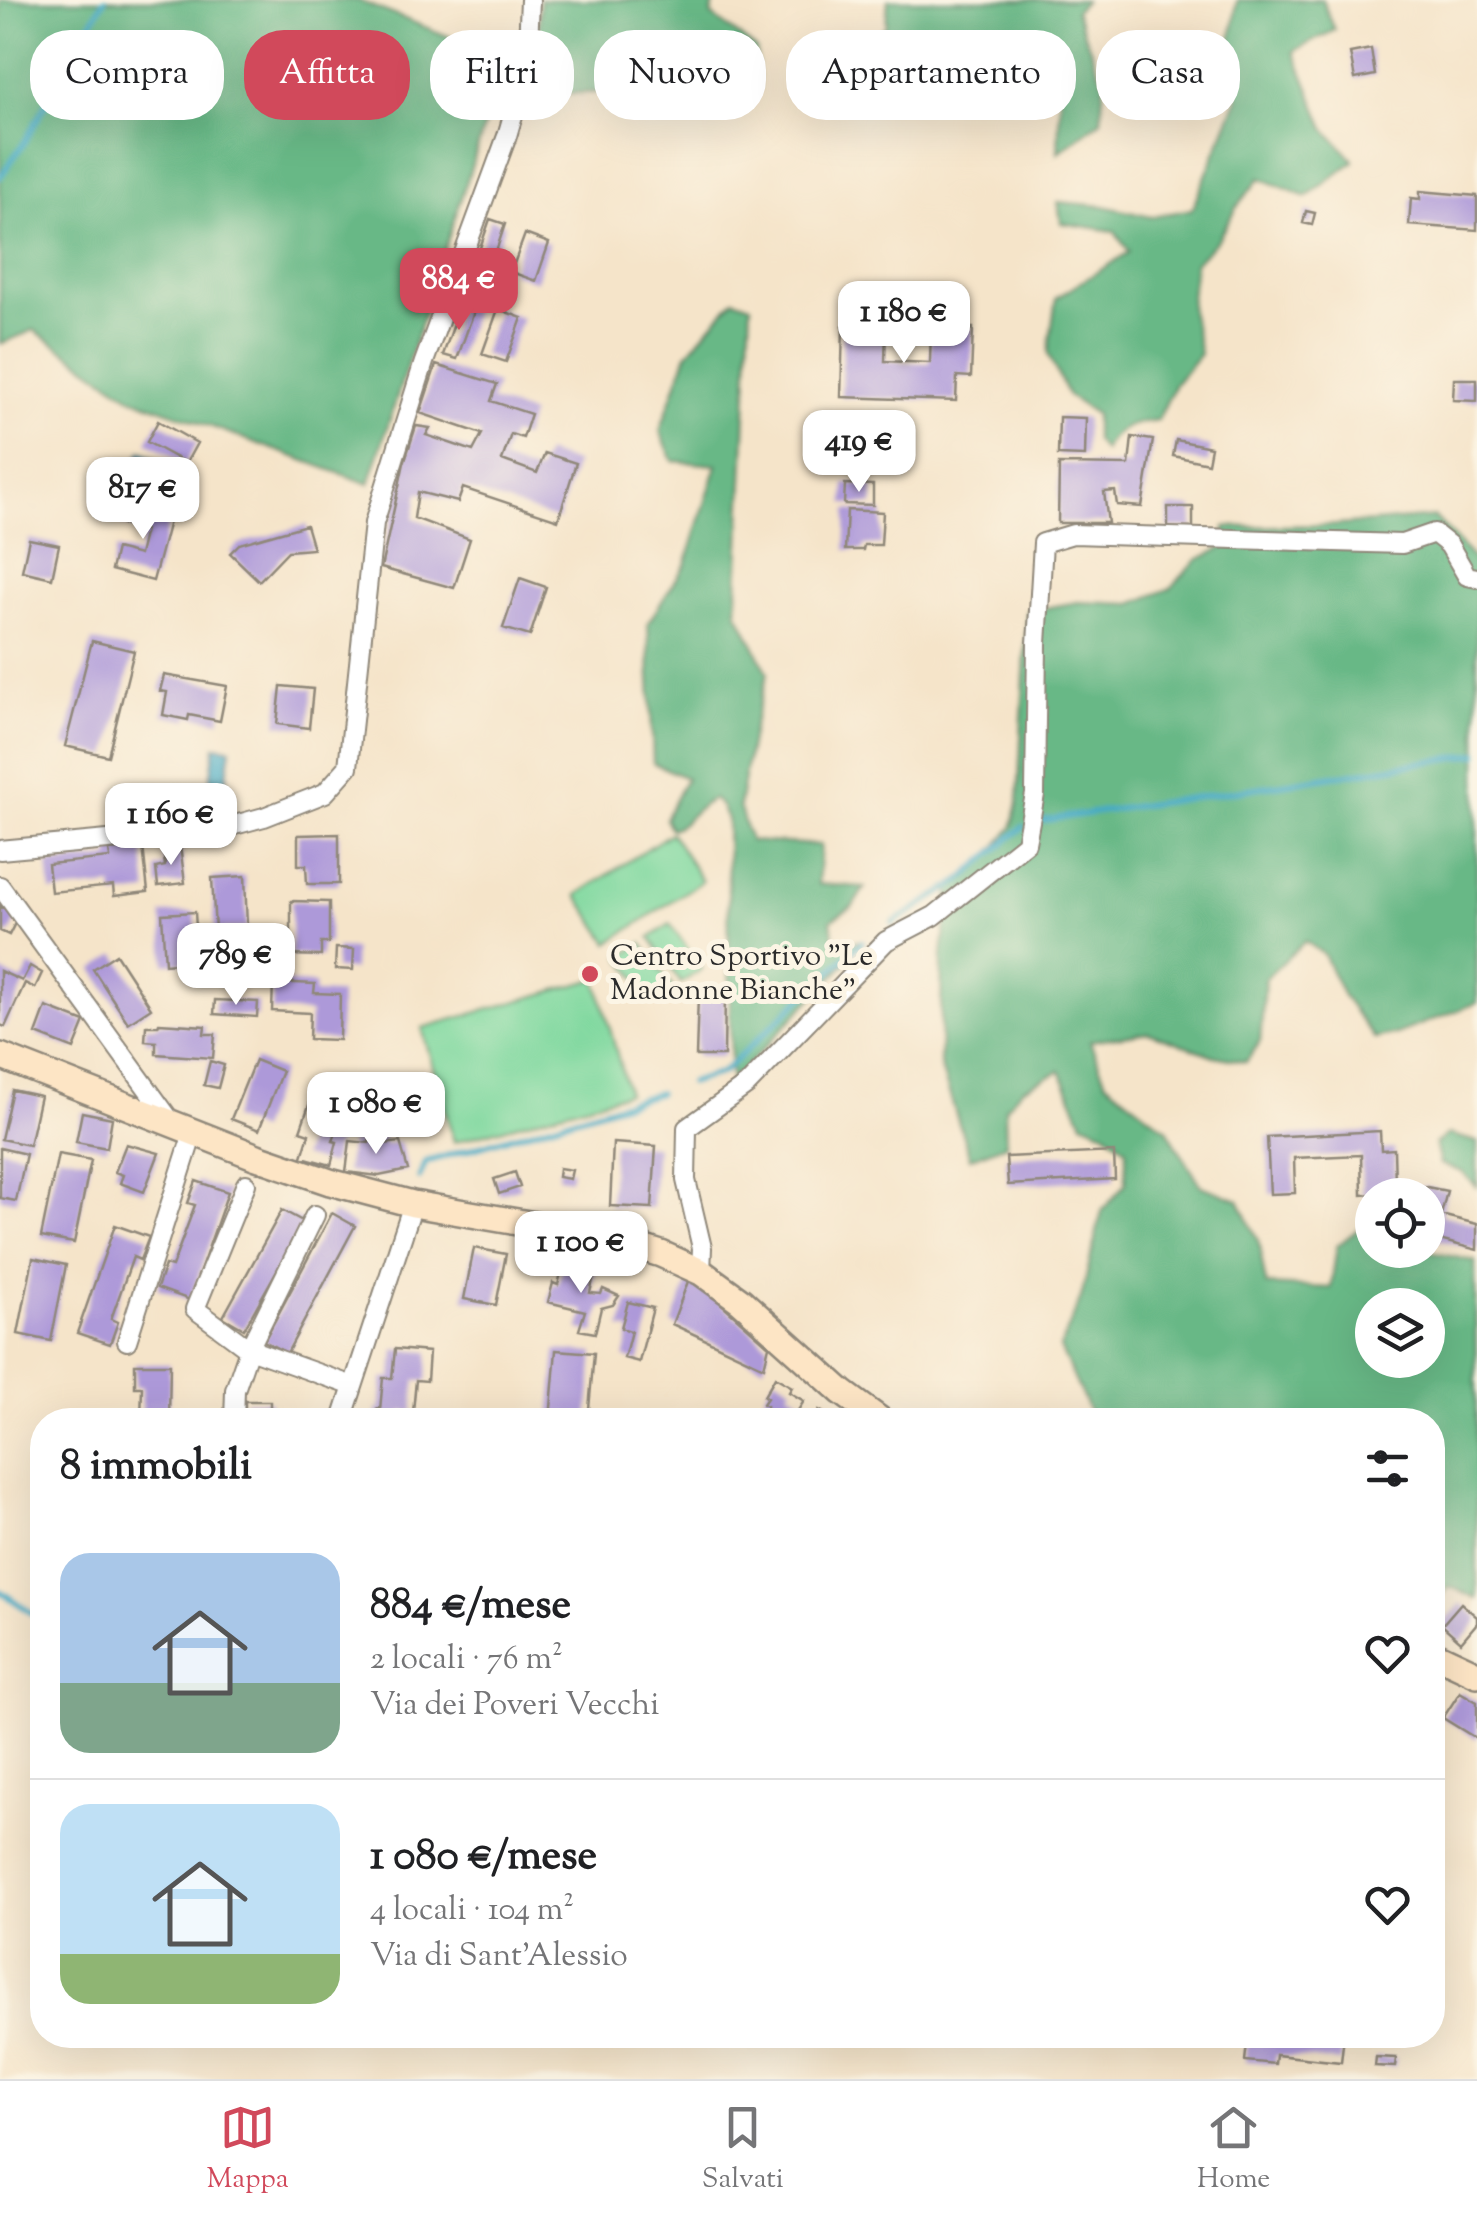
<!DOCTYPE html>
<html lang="it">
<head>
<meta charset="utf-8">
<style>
  :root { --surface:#fff; --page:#f6f6f6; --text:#202124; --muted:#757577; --line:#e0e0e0; --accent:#d1495b }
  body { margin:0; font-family:"Sorts Mill Goudy",serif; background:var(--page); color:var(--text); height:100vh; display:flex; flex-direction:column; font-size:38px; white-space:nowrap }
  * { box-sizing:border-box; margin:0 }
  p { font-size:32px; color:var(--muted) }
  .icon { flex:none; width:55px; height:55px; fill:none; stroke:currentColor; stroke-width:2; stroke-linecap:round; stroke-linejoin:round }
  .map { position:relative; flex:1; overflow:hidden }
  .details { position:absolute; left:30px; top:1408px; width:1415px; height:640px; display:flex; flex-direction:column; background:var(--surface); border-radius:40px; box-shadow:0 10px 40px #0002 }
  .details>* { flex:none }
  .banner { position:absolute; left:30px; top:30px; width:1418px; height:90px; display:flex; gap:20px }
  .controls { position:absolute; left:1355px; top:1178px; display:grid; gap:20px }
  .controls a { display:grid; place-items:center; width:90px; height:90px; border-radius:50%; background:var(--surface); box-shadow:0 10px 40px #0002; font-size:50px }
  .price { position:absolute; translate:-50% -85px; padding:0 22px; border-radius:20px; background:#fff; color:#222; font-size:32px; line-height:65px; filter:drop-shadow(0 2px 5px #0008) }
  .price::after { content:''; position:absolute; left:50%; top:60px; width:30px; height:22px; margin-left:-15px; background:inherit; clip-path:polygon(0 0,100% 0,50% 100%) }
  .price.current { background:var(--accent); color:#fff }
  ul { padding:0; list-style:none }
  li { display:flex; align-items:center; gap:30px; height:250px; padding:0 30px }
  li+li { border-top:2px solid var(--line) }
  li span { display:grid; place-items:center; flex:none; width:280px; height:200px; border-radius:30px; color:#555 }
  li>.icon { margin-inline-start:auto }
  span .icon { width:120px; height:120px; fill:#fffc; stroke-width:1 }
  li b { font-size:42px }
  h2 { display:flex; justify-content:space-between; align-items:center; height:120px; padding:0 30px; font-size:42px }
  .tag { padding:0 35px; border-radius:40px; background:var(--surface); box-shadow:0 10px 40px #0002; font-size:35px; line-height:90px }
  .tag.current { background:var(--accent); color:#fff }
  .tab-bar { display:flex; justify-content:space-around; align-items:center; height:140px; border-top:2px solid var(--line); background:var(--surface); font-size:28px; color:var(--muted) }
  .tab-bar a { display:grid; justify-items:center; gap:5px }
  .tab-bar .current { color:var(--accent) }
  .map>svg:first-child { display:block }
  .green { fill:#7fd89f; stroke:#558265; stroke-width:2.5 }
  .forest { fill:#67b886; stroke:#497258; stroke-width:2.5; fill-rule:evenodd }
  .water { fill:#46abc5; stroke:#386b78; stroke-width:2.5 }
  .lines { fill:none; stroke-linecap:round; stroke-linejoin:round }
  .stream { stroke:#46abc5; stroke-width:6 }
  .building { fill:#ad99d9 }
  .street-casing { stroke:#90887a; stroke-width:22 }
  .secondary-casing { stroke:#90887a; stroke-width:30 }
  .street { stroke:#fff; stroke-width:18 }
  .secondary { stroke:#fde5c5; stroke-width:25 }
  .poi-dot { fill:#d1495b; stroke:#fcf5e5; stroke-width:4 }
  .labels { text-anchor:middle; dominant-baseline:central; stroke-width:10; stroke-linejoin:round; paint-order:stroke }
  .poi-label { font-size:30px; fill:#2b2b2b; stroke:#fcf5e5; text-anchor:start }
</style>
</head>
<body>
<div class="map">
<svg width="1477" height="2079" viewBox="0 0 1477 2079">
  <rect width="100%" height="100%" fill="#fcf5e5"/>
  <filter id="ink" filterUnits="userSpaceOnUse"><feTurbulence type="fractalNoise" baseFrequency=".01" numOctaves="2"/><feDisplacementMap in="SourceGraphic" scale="20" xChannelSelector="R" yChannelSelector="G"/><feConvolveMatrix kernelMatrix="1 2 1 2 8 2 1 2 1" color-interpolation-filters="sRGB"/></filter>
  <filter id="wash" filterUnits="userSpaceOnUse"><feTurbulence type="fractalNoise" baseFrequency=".0048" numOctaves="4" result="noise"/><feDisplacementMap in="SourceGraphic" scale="40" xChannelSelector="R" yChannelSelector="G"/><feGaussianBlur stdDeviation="2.25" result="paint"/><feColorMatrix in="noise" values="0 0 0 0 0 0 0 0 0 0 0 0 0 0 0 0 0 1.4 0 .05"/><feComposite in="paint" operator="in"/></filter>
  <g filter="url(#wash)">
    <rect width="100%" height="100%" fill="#f5e4c9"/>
    <path class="green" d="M671,833L702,881L609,943L577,895Z
      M670,924L702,969L681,983L650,938Z
      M642,943L673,988L653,1002L621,957Z
      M596,979L628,1093L454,1142L422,1028Z"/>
    <path class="forest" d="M0,0H357L506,59L369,484L132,398L34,330L0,344Z
      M540,0H715L711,15L756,49L759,89L536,94Z
      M888,0H1085L1075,11L1104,83L1101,120L1058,153L1061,65L791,87L790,75L855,52L886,26Z
      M1237,0H1322L1335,30L1294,51L1325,128L1354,161L1307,197L1260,178L1236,208L1218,239L1195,263L1190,306L1200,354L1175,384L1158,420C1135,423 1113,427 1104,451L1095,441V414L1068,396L1048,354L1056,298L1129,252L1114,231L1061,223L1058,202L1104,206L1151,217L1192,209L1238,98L1231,41Z
      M734,299L751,305L737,611L768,673L753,728L739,806L750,841L821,845L818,884L865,887L853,906L831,920L834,942L859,941L847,962L731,1082L727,819L721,806L713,799C695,806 688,824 671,829L665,819L686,778L653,763L648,623L686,564L717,465L673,461L660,431L687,354Z
      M1435,517L1477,563V1003L1396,1034L1375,1039L1343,996L1323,954L1305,941L1265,979L1260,1042L1246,1062L1214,1056L1148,1032L1090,1041L1106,1082L1167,1129L1201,1186L1239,1200L1259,1243L1266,1285L1331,1288L1337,1246L1372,1218V1250H1420L1475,1261L1477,1599L1449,1586L1433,1611L1432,1420H1093L1060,1348L1081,1298L1102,1211L1126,1183V1148L1103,1130L1083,1122L1060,1071L1023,1088L1005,1108L1006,1144L970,1158L940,1065L942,953L950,888L988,856L1012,828L1018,803L1027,611L1078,602L1132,604L1171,588L1197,560L1225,547V527L1337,525ZM1372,1305H1428V1360H1372Z
      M1448,1134L1477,1142V1187L1462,1172L1440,1164L1435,1144Z"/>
    <path class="water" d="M142,451L172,468L165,480L135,462Z
      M215,746L231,748L226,783L210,781Z"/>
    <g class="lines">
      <path class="stream" d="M0,177L24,143L104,0
        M1034,822L1477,754
        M893,923L960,881L1023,827
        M690,1083L723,1072L862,942
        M419,1178L426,1162L659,1093
        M0,1591L42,1620"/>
    </g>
    <g id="blocks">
      <path class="building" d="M1371,49L1375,75L1355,79L1350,53Z
        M1420,191L1477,196V230L1409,225L1411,198L1420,199Z
        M1306,211L1315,213L1312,225L1303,223Z
        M490,219L505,224L479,303L463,297Z
        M525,234L549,243L536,281L511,272Z
        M460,307L474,312L457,359L443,355Z
        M498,309L522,318L506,362L482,354Z
        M843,326L886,328L885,361L930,363L931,327L973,328L971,377L957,376L956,401L841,397Z
        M436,365L497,384L491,401L531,414L523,438L511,434L502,460L537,473L545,453L576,463L558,520L463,488L458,502L418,492L414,518L470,539L454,588L381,568L404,463L416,426L430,428L426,435L473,451L482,434L420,413Z
        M1454,379H1477V401L1453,400Z
        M1059,417L1086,418L1085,456L1058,455Z
        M158,421L197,443L186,463L147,442Z
        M1132,437L1153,440L1142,507L1117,505L1115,491L1104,492L1108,523H1058L1059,464L1129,465Z
        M1176,440L1211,447L1208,463L1173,456Z
        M845,484L873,485V505L844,504Z
        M128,503L171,514L153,581L111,570L116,549L139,555L145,530L122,524Z
        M1168,507H1193V528H1168Z
        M847,510L883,512L881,545H864L863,550H845Z
        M306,525L313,549L288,551L259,581L230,553L239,544Z
        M29,539L59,545L52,578L22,571Z
        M520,578L546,587L530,636L503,628Z
        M92,641L134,651L108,756L65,746Z
        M164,675L227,686L220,721L189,715L188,720L163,715L167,692L160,691Z
        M281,686L313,689L309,728L277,724Z
        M339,834V884H307L306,865H298V835Z
        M143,846L148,892L114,896L113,886L51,892L48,864L110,858L109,850Z
        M180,846L185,883L158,886L156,868L165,866L163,848Z
        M245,876L247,928L215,930L212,878Z
        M291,901L329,902V943H321V956L291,955Z
        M0,906L19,915L9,935L0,931Z
        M195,912L198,961L165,964L162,914Z
        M336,948L354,949L353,970L335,969Z
        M116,954L151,1008L128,1023L93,969Z
        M30,966L42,973L35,988L25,983L5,1027L0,1025V971L22,981Z
        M273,982L315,984L314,993L340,994L339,1040L309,1039L310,1013L272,1011Z
        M698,995H725L724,1056H696Z
        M215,1000L258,1002L257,1017L214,1014Z
        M46,1007L85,1022L74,1049L36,1034Z
        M159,1023L205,1026L204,1034H215L213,1058L156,1054V1042L145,1041L146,1026H158Z
        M255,1060L282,1071L259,1130L231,1119Z
        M210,1061L224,1065L218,1088L204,1085Z
        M12,1090L40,1096L29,1145L1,1139Z
        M311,1099L344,1109L333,1141L337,1142L331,1165L302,1157L309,1134L300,1131Z
        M82,1112L112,1118L107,1148L76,1142Z
        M1380,1131L1381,1150L1394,1149L1395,1185H1390V1193L1362,1195L1361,1155L1294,1158L1295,1193L1270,1194L1267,1137Z
        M371,1132L384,1133L383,1144L400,1142L408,1170L379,1176L346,1172L350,1141L369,1143Z
        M613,1143L656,1146L652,1208L610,1206Z
        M126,1144L159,1153L144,1192L120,1183L123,1175L115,1172Z
        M0,1148L26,1154L16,1201L0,1198Z
        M1114,1152L1115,1179L1008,1185L1006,1157Z
        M58,1154L91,1160L74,1243L41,1237Z
        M559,1168L572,1170L570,1179L558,1177Z
        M515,1172L520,1187L499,1194L494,1179Z
        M196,1181L228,1192L190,1300L157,1288L165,1265L172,1267L195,1205L188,1203Z
        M1422,1186L1447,1191L1441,1215L1477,1224V1250L1428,1237V1195H1421Z
        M282,1210L304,1222L244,1329L223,1317Z
        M332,1213L355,1226L287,1353L264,1341Z
        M115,1225L149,1237L140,1260L133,1257L111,1319L118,1322L110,1344L77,1333Z
        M474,1248L506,1254L496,1305L464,1299Z
        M33,1258L66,1265L51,1341L18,1334Z
        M576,1266L595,1271L590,1293L601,1294L603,1289L619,1296L613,1305L601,1308L595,1333L579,1330L585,1311L548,1302L553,1283L558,1285L562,1269L575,1272Z
        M690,1276L769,1346L764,1367L672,1324Z
        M628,1302L653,1308L639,1362L624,1358L631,1331L621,1328Z
        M395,1349L429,1352L427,1381L416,1380L413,1412L402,1411V1420H376L377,1409L380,1410L383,1378H392Z
        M556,1350L594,1353L588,1420H550Z
        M135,1364H170L169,1420H141L142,1387H135Z
        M775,1377L792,1387L789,1392L804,1401L792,1420H759L767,1406L763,1404L767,1398L764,1396Z
        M245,1401H270V1420H245Z
        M819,1410L836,1420H813Z
        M1461,1603L1477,1617V1623L1461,1642L1442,1625Z
        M1460,1692L1477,1702V1739L1443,1718Z
        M1248,2035H1344L1341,2062L1276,2055L1275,2064L1245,2061Z
        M1376,2057L1396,2058L1395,2067L1375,2066Z"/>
    </g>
  </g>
  <g filter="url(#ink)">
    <use href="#blocks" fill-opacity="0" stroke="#90887a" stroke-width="2.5"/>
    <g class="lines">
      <g class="street-casing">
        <path id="street" d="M0,850L216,830L264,817L325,793L348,767L374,523L424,362L507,136L527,67L530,0
          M0,886L173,1124
          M246,1184L195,1309L249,1349L315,1215
          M701,1272L702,1248L686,1180L687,1128L747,1085L886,941L934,916L1026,843L1035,794L1037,644L1043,543L1073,534L1402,544L1434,533L1449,545L1467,576L1477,578
          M127,1341L193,1133
          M234,1420L235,1390L249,1349L353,1386
          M342,1420L413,1204"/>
      </g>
      <g class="secondary-casing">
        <path id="secondary" d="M0,1056L257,1157L330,1182L413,1204L610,1238L661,1254L701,1272L741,1301L842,1392L880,1420
          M1432,1653L1477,1674"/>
      </g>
      <use href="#street" class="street"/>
      <use href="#secondary" class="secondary"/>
    </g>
  </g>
  <circle class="poi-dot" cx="590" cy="974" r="10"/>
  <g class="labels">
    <g class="poi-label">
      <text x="610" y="957">Centro Sportivo "Le<tspan x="610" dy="34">Madonne Bianche"</tspan></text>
    </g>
  </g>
</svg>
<div class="controls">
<a><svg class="icon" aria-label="locate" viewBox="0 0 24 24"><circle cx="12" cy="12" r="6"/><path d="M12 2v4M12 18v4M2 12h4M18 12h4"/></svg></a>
<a><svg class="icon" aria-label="layers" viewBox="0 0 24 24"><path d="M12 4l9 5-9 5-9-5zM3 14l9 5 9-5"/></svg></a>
</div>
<b class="price current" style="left:459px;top:333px">884 €</b>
<b class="price" style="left:904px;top:366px">1 180 €</b>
<b class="price" style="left:859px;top:495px">419 €</b>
<b class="price" style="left:143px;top:542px">817 €</b>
<b class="price" style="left:171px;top:868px">1 160 €</b>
<b class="price" style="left:236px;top:1008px">789 €</b>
<b class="price" style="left:376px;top:1157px">1 080 €</b>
<b class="price" style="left:581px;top:1296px">1 100 €</b>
<div class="banner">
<a class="tag">Compra</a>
<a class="tag current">Affitta</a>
<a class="tag">Filtri</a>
<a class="tag">Nuovo</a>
<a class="tag">Appartamento</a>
<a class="tag">Casa</a>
</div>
<section class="details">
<h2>8 immobili<svg class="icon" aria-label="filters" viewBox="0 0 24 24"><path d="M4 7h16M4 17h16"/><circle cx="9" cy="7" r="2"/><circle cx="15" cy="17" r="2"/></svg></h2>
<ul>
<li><span style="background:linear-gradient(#a9c7e8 65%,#7fa58c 0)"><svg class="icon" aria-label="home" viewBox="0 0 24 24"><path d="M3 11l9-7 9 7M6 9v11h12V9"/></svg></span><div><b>884 €/mese</b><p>2 locali · 76 m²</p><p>Via dei Poveri Vecchi</p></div><svg class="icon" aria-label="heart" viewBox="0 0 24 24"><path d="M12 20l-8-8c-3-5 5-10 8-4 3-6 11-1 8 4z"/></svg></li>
<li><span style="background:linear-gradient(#bfe0f5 75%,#8fb573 0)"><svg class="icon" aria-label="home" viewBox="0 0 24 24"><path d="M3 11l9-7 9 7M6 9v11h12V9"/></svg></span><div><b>1 080 €/mese</b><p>4 locali · 104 m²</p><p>Via di Sant'Alessio</p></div><svg class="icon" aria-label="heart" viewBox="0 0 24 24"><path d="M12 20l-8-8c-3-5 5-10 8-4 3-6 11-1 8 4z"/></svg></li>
</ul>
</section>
</div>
<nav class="tab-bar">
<a class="current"><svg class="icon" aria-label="map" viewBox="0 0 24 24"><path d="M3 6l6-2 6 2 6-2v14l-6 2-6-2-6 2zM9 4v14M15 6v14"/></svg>Mappa</a>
<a><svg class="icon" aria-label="saved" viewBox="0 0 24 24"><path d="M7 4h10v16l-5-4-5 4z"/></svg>Salvati</a>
<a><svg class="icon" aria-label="home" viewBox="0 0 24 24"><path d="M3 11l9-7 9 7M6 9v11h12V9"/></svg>Home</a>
</nav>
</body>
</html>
